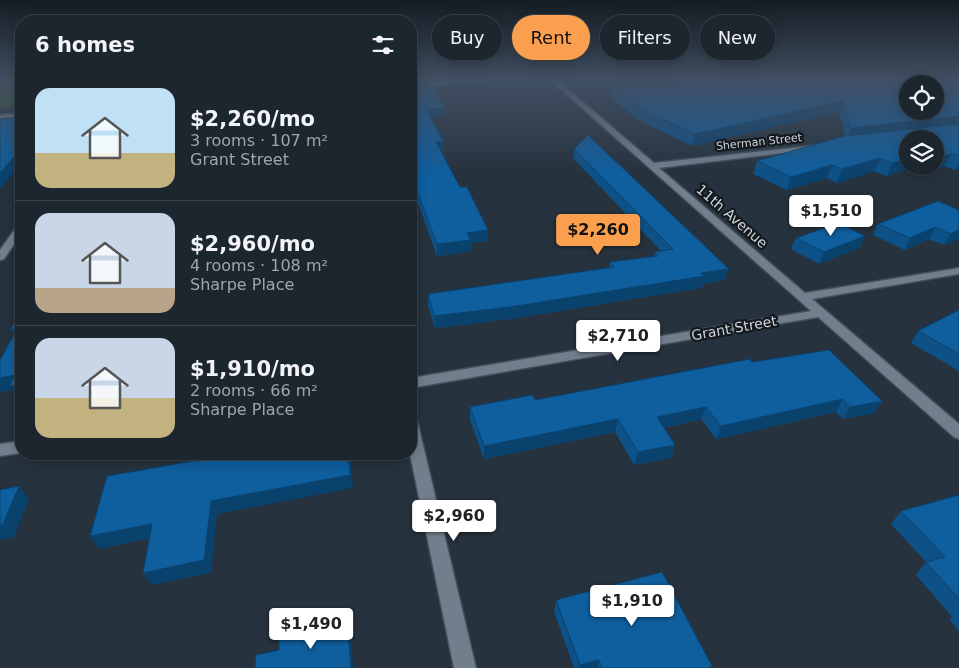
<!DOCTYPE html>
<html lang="en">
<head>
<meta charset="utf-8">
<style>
  :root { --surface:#1c262e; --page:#252e36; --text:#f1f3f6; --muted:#a0a5aa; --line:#3a434a; --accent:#fa9f4e }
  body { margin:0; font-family:"DejaVu Sans",sans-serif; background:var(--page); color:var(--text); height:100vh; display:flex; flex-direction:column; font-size:19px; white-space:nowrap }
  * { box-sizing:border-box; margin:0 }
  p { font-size:16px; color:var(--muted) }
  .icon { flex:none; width:28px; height:28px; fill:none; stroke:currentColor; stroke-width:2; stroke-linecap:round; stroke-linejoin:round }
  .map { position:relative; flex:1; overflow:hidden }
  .panel { position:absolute; left:15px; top:15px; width:402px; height:445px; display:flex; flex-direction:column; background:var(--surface); border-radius:20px; box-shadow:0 2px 12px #0003,0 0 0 1px var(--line) }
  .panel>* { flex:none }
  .guide { position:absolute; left:432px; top:15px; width:451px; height:45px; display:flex; gap:10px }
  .buttons { position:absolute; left:899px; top:75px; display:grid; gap:10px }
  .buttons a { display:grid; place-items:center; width:45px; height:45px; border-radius:50%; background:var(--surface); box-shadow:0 2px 12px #0003,0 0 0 1px var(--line); font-size:25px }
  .price { position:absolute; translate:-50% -42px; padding:0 11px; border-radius:5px; background:#fff; color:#222; font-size:16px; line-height:32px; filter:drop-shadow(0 1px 2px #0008) }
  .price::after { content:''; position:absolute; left:50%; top:30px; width:15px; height:11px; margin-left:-8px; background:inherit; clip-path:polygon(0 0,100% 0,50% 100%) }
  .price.current { background:var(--accent); color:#111 }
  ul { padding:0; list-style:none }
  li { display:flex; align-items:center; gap:15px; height:125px; padding:0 20px }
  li+li { border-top:1px solid var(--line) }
  li span { display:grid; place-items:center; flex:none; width:140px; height:100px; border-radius:15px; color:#555 }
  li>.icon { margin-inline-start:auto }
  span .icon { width:60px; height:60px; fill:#fffc; stroke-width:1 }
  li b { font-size:21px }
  h2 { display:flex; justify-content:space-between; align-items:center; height:60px; padding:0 20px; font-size:21px }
  .chip { padding:0 18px; border-radius:22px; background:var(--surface); box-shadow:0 2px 12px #0003,0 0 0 1px var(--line); font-size:18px; line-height:45px }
  .chip.current { background:var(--accent); color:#111 }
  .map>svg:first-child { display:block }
  .green { fill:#355827 }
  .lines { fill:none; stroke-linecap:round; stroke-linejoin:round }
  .minor-casing { stroke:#444d58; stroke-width:3 }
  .minor { fill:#717e8c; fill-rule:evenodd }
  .wall { fill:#0d5187 }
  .shaded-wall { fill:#0a426e }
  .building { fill:#0f5e9d; stroke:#0a426e; fill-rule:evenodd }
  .labels { text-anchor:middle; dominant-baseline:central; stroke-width:4.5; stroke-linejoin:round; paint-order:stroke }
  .far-street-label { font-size:11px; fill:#cdd4dc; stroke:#14191e }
  .street-label { font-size:14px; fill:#cdd4dc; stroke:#14191e }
</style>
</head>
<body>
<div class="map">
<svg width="959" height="668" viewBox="0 0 959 668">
  <rect width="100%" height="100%" fill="#26323e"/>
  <path class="green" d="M0,79H21V106L0,108Z"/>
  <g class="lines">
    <g class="minor-casing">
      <path id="minor" d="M470,79H502L411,88V84Z
        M549,79H556L654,163L819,145L820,147L816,149L659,168L805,293L959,268V274L812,299L959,424V439L954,437L818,317L411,388V378L811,311Z
        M21,113V117L0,119V115Z
        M21,224V234L4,259L0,260V250L18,225Z
        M411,419L416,420L418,424L476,668H454L410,454Z
        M21,441V453L0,456V444Z"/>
    </g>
    <use href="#minor" class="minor"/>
  </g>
  <path class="wall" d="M959,79V169L955,170L945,166L933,170L923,166H935V139L887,176L874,171L837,183L827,178L787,190L753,174L757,161L845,136L839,112L692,146L642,122L610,98L611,87L700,82Z
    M411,86L445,108L446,116L431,118L443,141L444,151H441L488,241L471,243V251L437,256L411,183Z
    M574,149L725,280L703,284L701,288L509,319L435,328L428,306V294L609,268L610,262L654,256L655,252L661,251L573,158Z
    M959,210V239L944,245L929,239L905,250L873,235L878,224Z
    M796,238L860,247L819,264L791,249Z
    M959,310V371L911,343L918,331Z
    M829,350L874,413L843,419L836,412L716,439L701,419L664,428L675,445L671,458L634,465L615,432L484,459L470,420V407L535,400Z
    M959,495V631L949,619L952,617L916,575L926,562L891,524L901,511Z
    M556,600L711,668H574L554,612Z"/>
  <path class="shaded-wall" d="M843,101L839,112L692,146L695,134Z
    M445,108L446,116L427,118L426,109Z
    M959,116V127L846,140L851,128Z
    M443,141L444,151L436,152V142Z
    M21,149V164L0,189V173Z
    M951,154L945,166L933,170L940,157Z
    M880,158L874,171L837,183L842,169Z
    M908,159V166H919L887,176L892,163Z
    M959,163V169L955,170Z
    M832,165L827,178L787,190L791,177Z
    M935,227L929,239L905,250L910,238Z
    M488,230V241L471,243V251L437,256V244L467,233Z
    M959,230V239L944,245L950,234Z
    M865,236L860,247L819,264L824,252Z
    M729,269L725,280L703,284L701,288L509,319L435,328L434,316Z
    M17,329L18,342L10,330Z
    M15,375L21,385V399H18L11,390L0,392V378Z
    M843,399L836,412L716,439L721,426Z
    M882,401L874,413L843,419L850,407Z
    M706,407L701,419L654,430L657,417Z
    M618,419L615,432L484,459V446Z
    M675,445L671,458L634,465L638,452Z
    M348,454H350L353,488L217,514L211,573L152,585L143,573L211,501Z
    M19,486L29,499L14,537L0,540V525Z
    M152,524L160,536L99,549L90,536Z
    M347,621L351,633L353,668H351Z
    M599,660L597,668H579L580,665Z"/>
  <path class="building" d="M732,79H959V116L851,128L843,101L695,134L644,111L611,87L696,80L700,82ZM908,84H935V111H908Z
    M428,85L429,87H433L445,108L426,109L443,141L436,142L460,187H467L488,230L467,233L471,240L437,244L411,175V86Z
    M21,117V149L0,173V119Z
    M959,124V156L951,154L940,157L935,156V139H908V159L892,163L880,158L842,169L832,165L791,177L757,161L845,136Z
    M588,135L729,269L701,273L705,276L510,307L434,316L428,294L614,267L610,262L658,256L655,252L673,249L574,149Z
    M938,201L959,210V230L950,234L935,227L910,238L878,224Z
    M838,223L865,236L824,252L796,238Z
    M21,310V385L9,386L15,375L0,378V360L17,329L10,330Z
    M959,310V354L918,331Z
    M829,350L882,401L850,407L843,399L721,426L706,407L657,417L675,445L638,452L618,419L484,446L470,407L532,395L535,400L750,359L752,362Z
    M234,454H348L350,475L211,501L204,560L143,573L152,524L90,536L107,476Z
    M19,486L3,524L0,525V490Z
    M959,495V599L926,562L945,557L901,511Z
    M662,572L712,666L708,668H602L599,660L580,665L556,600Z
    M347,621L351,668H255L256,655L279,650V637Z"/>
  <linearGradient id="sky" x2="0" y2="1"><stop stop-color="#151c22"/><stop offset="0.46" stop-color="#414f63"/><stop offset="1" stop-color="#414f63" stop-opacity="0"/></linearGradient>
  <rect width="959" height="173" fill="url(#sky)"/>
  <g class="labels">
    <g class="far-street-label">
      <text transform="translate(759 142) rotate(-6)">Sherman Street</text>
    </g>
    <g class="street-label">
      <text transform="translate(732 216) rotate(41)">11th Avenue</text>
      <text transform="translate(734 328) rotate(-10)">Grant Street</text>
    </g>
  </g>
</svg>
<div class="buttons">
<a><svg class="icon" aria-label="locate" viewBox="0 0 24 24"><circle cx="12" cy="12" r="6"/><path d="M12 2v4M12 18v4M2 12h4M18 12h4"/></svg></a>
<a><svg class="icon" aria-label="layers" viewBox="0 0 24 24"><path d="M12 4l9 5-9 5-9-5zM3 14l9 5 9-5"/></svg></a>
</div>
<b class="price" style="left:831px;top:237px">$1,510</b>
<b class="price current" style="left:598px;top:256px">$2,260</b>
<b class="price" style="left:618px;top:362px">$2,710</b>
<b class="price" style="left:454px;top:542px">$2,960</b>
<b class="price" style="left:632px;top:627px">$1,910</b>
<b class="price" style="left:311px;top:650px">$1,490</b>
<div class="guide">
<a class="chip">Buy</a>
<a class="chip current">Rent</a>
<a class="chip">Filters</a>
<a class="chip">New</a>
</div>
<section class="panel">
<h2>6 homes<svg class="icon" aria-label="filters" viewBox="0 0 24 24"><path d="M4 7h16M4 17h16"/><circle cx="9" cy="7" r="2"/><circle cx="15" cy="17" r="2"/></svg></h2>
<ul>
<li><span style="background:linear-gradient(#bfe0f5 65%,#c2b280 0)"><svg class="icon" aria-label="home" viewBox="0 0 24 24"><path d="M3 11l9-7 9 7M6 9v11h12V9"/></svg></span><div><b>$2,260/mo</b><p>3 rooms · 107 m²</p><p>Grant Street</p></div></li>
<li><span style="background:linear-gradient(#c9d6e8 75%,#b9a48a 0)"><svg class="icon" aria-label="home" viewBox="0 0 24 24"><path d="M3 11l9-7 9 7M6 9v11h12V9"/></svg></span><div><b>$2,960/mo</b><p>4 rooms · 108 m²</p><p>Sharpe Place</p></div></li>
<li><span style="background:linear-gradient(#c9d6e8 60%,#c2b280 0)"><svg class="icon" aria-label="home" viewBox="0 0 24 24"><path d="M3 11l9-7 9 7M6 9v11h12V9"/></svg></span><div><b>$1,910/mo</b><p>2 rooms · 66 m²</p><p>Sharpe Place</p></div></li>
</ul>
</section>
</div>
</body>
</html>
